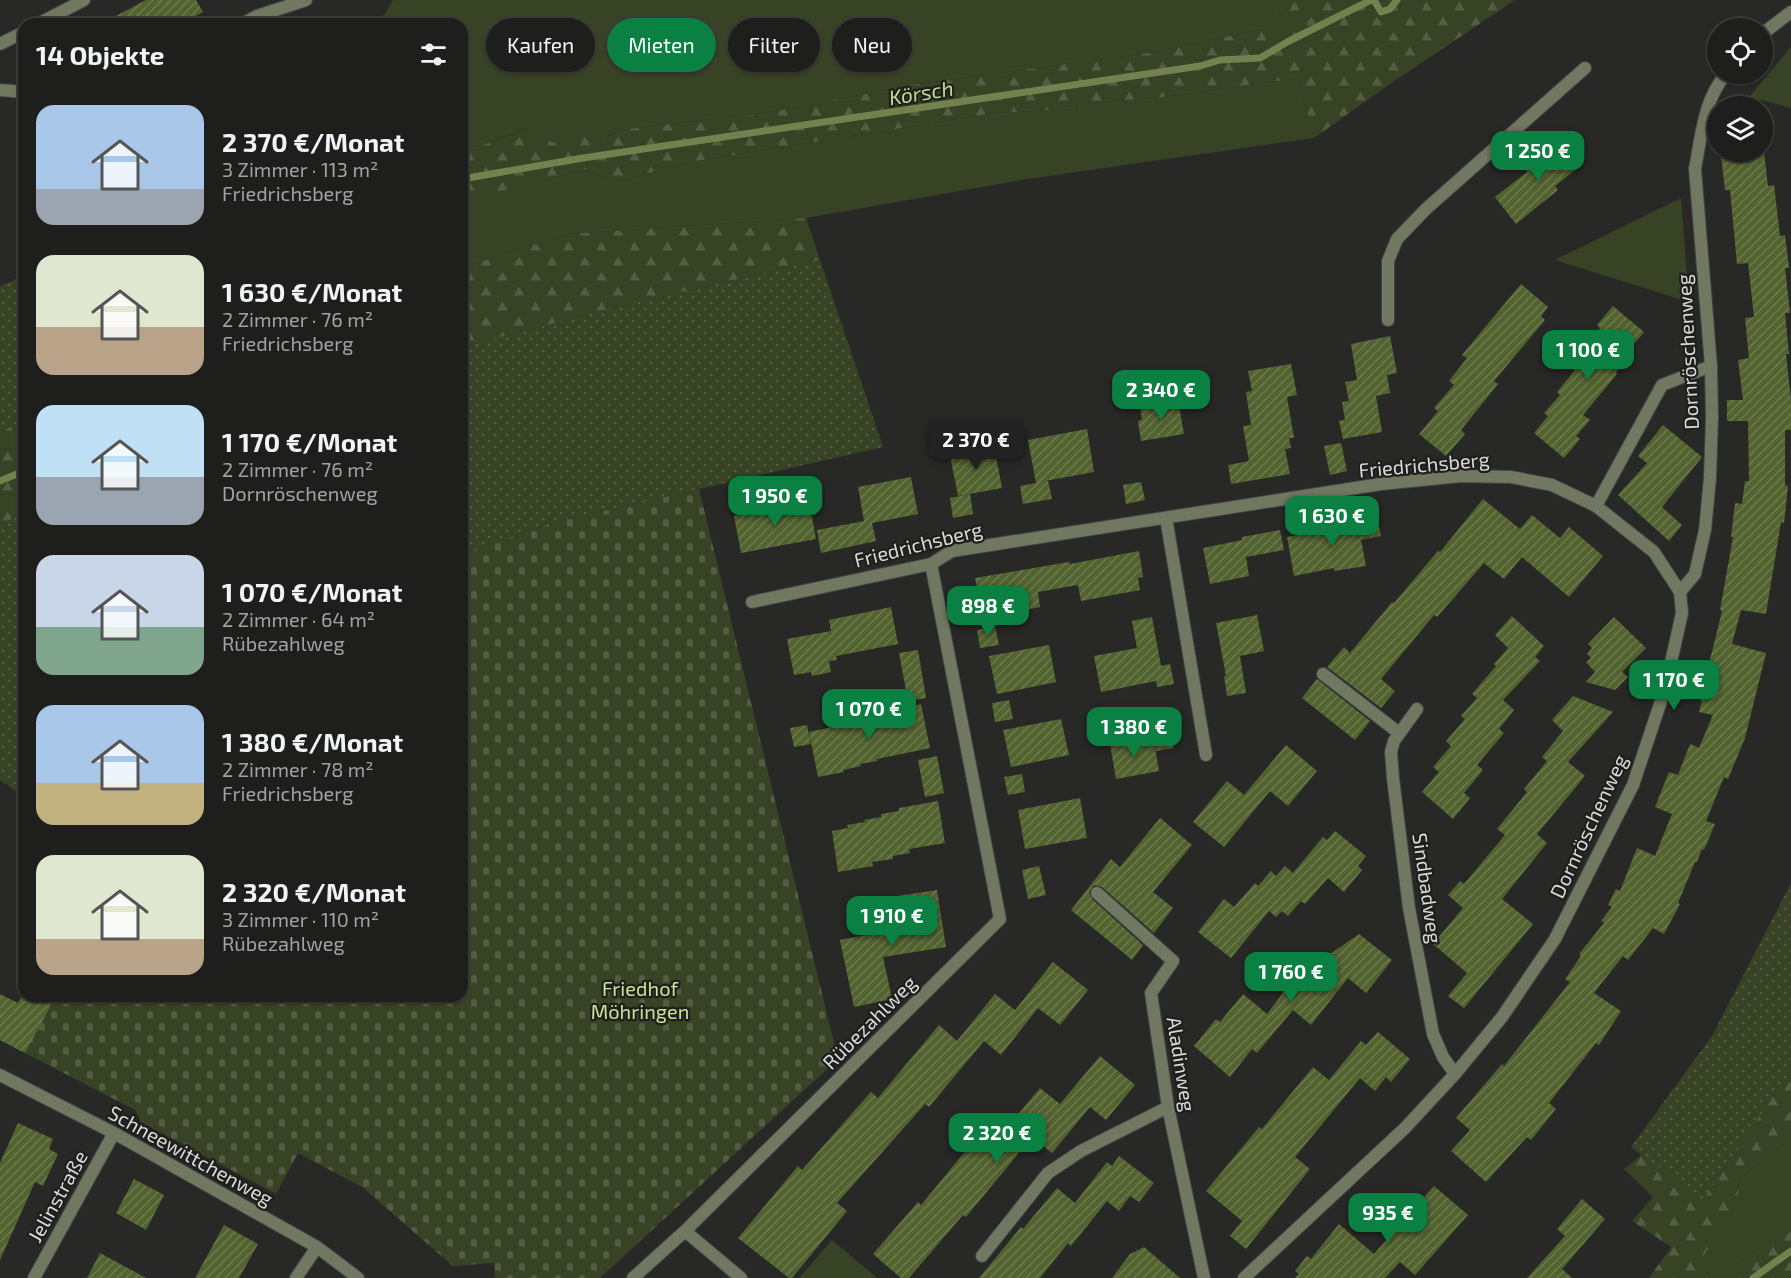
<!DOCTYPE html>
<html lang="de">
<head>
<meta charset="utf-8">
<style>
  :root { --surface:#1e1f1d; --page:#2b2c2a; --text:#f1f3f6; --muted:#a1a2a4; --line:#3c3d3b; --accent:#0b8043 }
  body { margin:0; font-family:"Exo 2",sans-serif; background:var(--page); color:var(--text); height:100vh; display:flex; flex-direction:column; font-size:22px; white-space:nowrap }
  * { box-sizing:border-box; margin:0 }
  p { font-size:20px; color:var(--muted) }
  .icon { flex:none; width:33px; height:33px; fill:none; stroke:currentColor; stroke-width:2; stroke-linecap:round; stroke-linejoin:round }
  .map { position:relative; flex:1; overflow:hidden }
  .side { position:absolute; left:18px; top:18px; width:450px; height:984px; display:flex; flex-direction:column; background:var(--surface); border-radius:18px; box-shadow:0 2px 4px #0004,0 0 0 2px var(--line) }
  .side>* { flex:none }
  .top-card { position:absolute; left:486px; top:18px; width:570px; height:54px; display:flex; gap:12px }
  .buttons { position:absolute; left:1707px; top:18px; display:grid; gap:12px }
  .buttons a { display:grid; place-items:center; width:66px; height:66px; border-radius:50%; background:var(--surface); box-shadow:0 2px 4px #0004,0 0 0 2px var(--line); font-size:30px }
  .price { position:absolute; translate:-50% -51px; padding:0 14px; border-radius:12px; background:var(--accent); color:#fff; font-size:20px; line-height:39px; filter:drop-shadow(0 2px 3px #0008) }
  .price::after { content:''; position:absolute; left:50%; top:36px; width:18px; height:14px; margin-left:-9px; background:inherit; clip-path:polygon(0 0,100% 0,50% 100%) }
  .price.selected { background:#222; color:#fff }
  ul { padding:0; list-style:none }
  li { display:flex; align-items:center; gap:18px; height:150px; padding:0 18px }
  li span { display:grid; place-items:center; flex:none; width:168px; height:120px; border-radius:18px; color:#555 }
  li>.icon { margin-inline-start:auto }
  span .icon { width:72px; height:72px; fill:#fffc; stroke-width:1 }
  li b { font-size:26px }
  h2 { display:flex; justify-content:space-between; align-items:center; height:72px; padding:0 18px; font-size:26px }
  .tag { padding:0 21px; border-radius:27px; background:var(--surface); box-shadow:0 2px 4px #0004,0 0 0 2px var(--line); font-size:21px; line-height:54px }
  .tag.selected { background:var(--accent); color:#fff }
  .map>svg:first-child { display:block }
  .green { fill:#384224 }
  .forest { fill:url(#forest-firs) }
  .cemetery { fill:url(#cemetery-stones) }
  .garden { fill:url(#garden-dots) }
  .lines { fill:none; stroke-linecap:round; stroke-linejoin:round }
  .stream { stroke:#71824e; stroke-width:7 }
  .building { fill:url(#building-hatch) }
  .service-casing { stroke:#454544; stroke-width:14 }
  .minor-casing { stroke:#454544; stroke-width:14 }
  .service { stroke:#707862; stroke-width:12 }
  .minor { stroke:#707862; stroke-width:12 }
  .labels { text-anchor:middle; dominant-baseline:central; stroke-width:4.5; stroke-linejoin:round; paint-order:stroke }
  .street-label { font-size:20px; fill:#dbdbda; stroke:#1f1f1d }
  .park-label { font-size:20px; fill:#cae495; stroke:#1f1f1d }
  .water-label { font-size:21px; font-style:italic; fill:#c2db8d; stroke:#1f1f1d }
</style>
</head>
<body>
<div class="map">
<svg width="1791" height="1278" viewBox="0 0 1791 1278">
  <defs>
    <pattern id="forest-firs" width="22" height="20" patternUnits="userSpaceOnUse" patternTransform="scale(1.5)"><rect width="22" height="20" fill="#384224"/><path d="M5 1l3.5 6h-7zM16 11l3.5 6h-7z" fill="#545d43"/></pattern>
    <pattern id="cemetery-stones" width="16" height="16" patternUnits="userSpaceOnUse" patternTransform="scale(1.5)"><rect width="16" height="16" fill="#384224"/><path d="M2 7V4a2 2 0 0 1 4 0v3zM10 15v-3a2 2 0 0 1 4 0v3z" fill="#545d43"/></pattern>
    <pattern id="garden-dots" width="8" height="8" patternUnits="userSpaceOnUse" patternTransform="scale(1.5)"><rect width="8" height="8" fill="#384224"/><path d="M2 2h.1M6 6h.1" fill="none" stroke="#545d43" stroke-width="1.8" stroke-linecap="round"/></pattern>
    <pattern id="building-hatch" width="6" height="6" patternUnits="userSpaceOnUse" patternTransform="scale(1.5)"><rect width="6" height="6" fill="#536330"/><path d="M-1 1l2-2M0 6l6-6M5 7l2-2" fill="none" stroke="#6b794d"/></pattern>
  </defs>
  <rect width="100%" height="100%" fill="#282927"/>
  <path class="green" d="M393,0H1277L1283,25L1148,53L911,85L766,113L619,130L605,138L601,130L556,143L527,129L477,147L462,143V24H367L384,15Z
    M1791,47V108L1749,97Z
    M1298,78L1314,138L1028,179L806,218L567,234L462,268V202L586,169L613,183L684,163L995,113L1076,109L1100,102L1164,97Z
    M1681,198L1689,302L1555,260Z
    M1791,1138V1225L1718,1278H1709L1701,1260L1738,1202L1739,1179Z
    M832,1240L877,1278H799Z"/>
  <path class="forest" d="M1277,0H1515L1390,84L1314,138L1298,78L1164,97L1100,102L1076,109L995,113L684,163L613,183L586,169L462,202V143L477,147L528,129L555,143L601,130L606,138L619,130L766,113L911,85L1148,53L1283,25Z
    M806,218L820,260L626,305L462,347V268L567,234Z
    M24,419V514L0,524V433Z
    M1791,1009V1138L1739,1179L1738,1202L1701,1260L1709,1278H1649L1671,1247L1632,1221L1653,1197L1624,1169L1666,1135Z
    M1791,1225V1278H1718Z"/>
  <path class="cemetery" d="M699,489L838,1059L600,1278H495L494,1263L453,1266L362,1187L298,1153L276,1194L141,1122L135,1110L0,1040L24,993V996H462V554L554,522Z"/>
  <path class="garden" d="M820,260L883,447L554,522L462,554V347L626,305Z
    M24,276V419L0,433V286Z
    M24,514V797L0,780V524Z
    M1791,883V1067L1785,1079L1703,1199L1631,1147L1712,1036Z"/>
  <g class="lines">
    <path class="stream" d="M1374,0L1381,12L1390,9L1397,0
      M462,179L583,158L1200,66L1220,60L1260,58L1289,41L1371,0
      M0,481L24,471
      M1753,1278L1791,1251"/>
  </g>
  <path class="building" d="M146,0H196L203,12L181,24H101Z
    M1560,140L1580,166L1555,186L1558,190L1516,224L1495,197L1527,172L1525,168Z
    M1764,152L1768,186L1774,185L1780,236L1785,235L1789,268H1785L1790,313H1785L1789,354H1786L1791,400V430H1785V485L1788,486L1784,523L1781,522L1766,614L1741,610L1732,644L1766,653L1745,738L1728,779L1724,777L1706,821L1715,824L1704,850L1702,849L1697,862H1695L1678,903L1680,904L1664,934L1653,928L1628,960L1623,956L1594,993L1621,1011L1599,1045L1596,1043L1549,1103L1556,1109L1531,1140L1527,1137L1486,1182L1451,1151L1470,1130L1456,1118L1502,1064L1504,1066L1570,982L1565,979L1581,956L1579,954L1604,923L1601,921L1612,907L1608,905L1616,889L1620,891L1637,848L1655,856L1672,814L1655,807L1669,772L1678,775L1690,744L1699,748L1713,715L1699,712L1702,700L1694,698L1701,670L1707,672L1722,611L1720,610L1733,537H1731L1735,503L1742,504L1745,481H1749L1748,421H1727V400H1743L1738,360L1749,358L1745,318L1754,317L1748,263L1737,264L1730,190H1725L1721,156Z
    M1521,284L1548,307L1541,316L1545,320L1494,381L1498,384L1461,430L1465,434L1446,456L1419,434L1438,411L1434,408L1454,385L1449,381L1467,358L1462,355Z
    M1613,306L1644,332L1628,351L1631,354L1616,372L1617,374L1583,415L1590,420L1576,436L1580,439L1564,458L1534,433L1548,416L1544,413L1560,395L1557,392L1575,370L1571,367L1587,348L1585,347L1600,328L1597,325Z
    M1390,336L1397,373L1387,375L1390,393L1376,396L1382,432L1343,439L1339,421L1345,420L1342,402L1349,401L1345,382L1357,380L1351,344Z
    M1291,364L1297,395L1287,397L1294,438H1289L1291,448L1285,449L1290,474L1231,484L1228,465L1249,461L1243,426L1251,425L1246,392L1252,391L1248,371Z
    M1178,400L1184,434L1141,441L1138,421L1142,420L1140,406Z
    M1663,425L1702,457L1662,507L1682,525L1669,541L1618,495L1647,463L1638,456Z
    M1087,429L1094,472L1045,481H1048L1052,499L1023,504L1020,486L1036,483L1028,440Z
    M1341,443L1347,471L1330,475L1324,446Z
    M994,446L1002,488L958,496L950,455Z
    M911,477L918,514L872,523L876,541L821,553L817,530L864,521L858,487Z
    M1141,482L1145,500L1126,504L1123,485Z
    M970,494L973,514L953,518L950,498Z
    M1483,499L1520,529L1532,515L1560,538L1569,527L1603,556L1569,597L1522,557L1504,579L1484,563L1437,617L1434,615L1381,679L1395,691L1381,708L1327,667L1344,647L1350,653L1392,602L1394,603L1438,551L1440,552Z
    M809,501L816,539L741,553L734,516Z
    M1377,516L1381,536L1361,540L1366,566L1334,571V568L1294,576L1287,537L1358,523L1357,519Z
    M1280,530L1284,550L1246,557L1249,576L1210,584L1203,548L1242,540V537Z
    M1139,551L1143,577L1138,578L1140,590L1081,601L1078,585L1038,592L1040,607L983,618L975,578L1069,562L1070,564Z
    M891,607L898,644L836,656L837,660L829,661L831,672L812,676L811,672L794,675L787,639L831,631L829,620Z
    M1257,615L1264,651L1240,656L1246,693L1227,696L1224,676H1226L1216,623Z
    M1512,616L1544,646L1535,657L1540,661L1503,700L1514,710L1499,729L1504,733L1477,765L1483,770L1464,793L1470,798L1453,819L1422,792L1439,772L1433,767L1451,746L1446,741L1465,719L1461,716L1477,698L1472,694L1496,666L1494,664L1508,648L1495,635Z
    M1152,617L1161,666L1170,664L1174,684L1157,687L1156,681L1101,692L1094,656L1137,648L1132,621Z
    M1614,617L1646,648L1622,672L1628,677L1615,690L1586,682L1595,672L1586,662L1591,658L1587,654L1592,648L1588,644Z
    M995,626L999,645L980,648L977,630Z
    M1049,645L1056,682L997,694L989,656Z
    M918,650L926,698L908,701L899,653Z
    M1317,679L1370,721L1355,740L1302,698Z
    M1573,696L1613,712L1568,762L1585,776L1537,834L1547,843L1502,899L1533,924L1464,1008L1448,996L1467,973L1433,944L1463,908L1448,895L1460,881L1464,884L1505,835L1497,829L1527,792L1524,789L1547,761L1542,757L1563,731L1552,720Z
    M1009,700L1013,719L995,722L992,703Z
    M921,704L930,748L877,759V761L860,764L861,766L843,770L844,772L818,777L809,732L852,723V721L886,711Z
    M1061,719L1069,755L1011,767L1003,730Z
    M807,725L811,744L794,747L790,728Z
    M1171,728L1174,748L1156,751L1152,731Z
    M1153,736L1159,771L1116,779L1110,744Z
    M1286,745L1317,771L1288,806L1270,791L1224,847L1193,822L1227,781L1244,795Z
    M937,756L944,793L925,797L918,760Z
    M1022,774L1025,792L1008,795L1004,777Z
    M1080,798L1087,838L1025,849L1018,810Z
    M938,801L945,843L909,849L910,853L893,856V859L872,862L873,866L838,872L832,831L848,828L847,825L865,822L864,820L881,817V814L899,811V808Z
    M1160,818L1192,845L1153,892L1173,908L1154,933L1102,887L1094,885L1089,892L1092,899L1143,945L1132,960L1071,910L1111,859L1120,867Z
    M1335,831L1366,856L1358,866L1362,870L1344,892L1328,878L1305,904L1301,901L1288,916L1282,911L1276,917L1269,911L1231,958L1198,932L1224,899L1234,907L1255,883L1258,886L1271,871L1276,876L1285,866L1293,873L1323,837L1327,840Z
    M1039,866L1046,895L1028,899L1022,870Z
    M937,890L946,947L883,957L892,999L854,1007L840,940L902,928L897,896Z
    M1359,934L1392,960L1366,993L1348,978L1311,1025L1293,1010L1257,1053L1252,1049L1230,1077L1194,1046L1216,1019L1220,1022L1243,994L1267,1014L1304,965L1309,969Z
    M1053,962L1088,990L1060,1025L1038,1008L1001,1055L984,1041L929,1107L925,1104L837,1203L847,1211L792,1278H789L738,1238L798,1166L802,1170L871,1092L878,1098L939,1025L957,1041L995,994L1015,1010Z
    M0,994L18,1003L22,996H56L25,1053L0,1040Z
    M1378,1032L1410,1059L1391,1082L1386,1077L1375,1091L1360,1078L1295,1157L1310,1169L1246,1249L1230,1236L1242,1221L1206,1191L1259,1127L1262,1129L1313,1067L1329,1080L1361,1041L1366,1045Z
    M1100,1056L1135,1085L1106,1120L1090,1107L1052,1153L1032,1137L966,1217L963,1215L909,1278H901L873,1254L918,1202L921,1205L987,1125L1000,1136L1040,1088L1060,1104Z
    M18,1123L53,1139L49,1149L58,1154L43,1186L35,1182L0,1260V1163Z
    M1119,1156L1154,1183L1139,1202L1130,1196L1119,1211L1107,1201L1071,1246L1068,1243L1040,1278H979L1021,1227L1023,1229L1057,1188L1075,1203L1107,1162L1112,1166Z
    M134,1179L164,1195L146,1230L116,1213Z
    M1434,1186L1468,1215L1415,1275L1400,1262L1385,1278H1295L1299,1274L1295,1271L1307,1256L1311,1259L1339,1224L1374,1254Z
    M1582,1199L1605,1219L1562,1269L1572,1278H1527L1565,1236L1557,1229Z
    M224,1225L258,1244L239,1278H195Z
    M1144,1247L1180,1278H1112L1130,1254Z
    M100,1253L146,1278H87Z"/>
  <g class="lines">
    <g class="service-casing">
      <path id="service" d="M242,24L257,16L306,0
        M1762,34L1791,12
        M1695,169C1701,137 1704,99 1726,74
        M1388,320V261L1397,239L1426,209L1585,68
        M1596,506L1662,385L1711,366
        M1323,674L1399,733
        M982,1256L1048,1173L1081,1151L1168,1107"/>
    </g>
    <g class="minor-casing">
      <path id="minor" d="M38,24L84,0
        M0,44L24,32
        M0,90L24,92
        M1166,518L1206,755
        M752,602L931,564L952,551L1381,484L1461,476L1511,477L1552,485L1596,506L1654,552L1680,592
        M1417,709L1394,741L1391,752L1393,778L1409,908L1433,1034L1443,1057L1455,1074
        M1097,893L1173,961L1151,993L1168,1107L1204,1278
        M0,1075L114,1133L317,1247L358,1278
        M685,1231L741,1278
        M34,1278L114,1133
        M296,1278L317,1247
        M633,1278L685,1231L1000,919L931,564
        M1244,1278L1405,1128L1455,1074L1502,1017L1555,939L1633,785L1665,689L1682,613L1680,592L1695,574L1705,530L1710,478L1712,418L1711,366L1695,169"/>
    </g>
    <use href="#service" class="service"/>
    <use href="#minor" class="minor"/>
  </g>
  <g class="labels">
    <g class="street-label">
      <text transform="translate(1687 352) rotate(-93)">Dornröschenweg</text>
      <text transform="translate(1424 464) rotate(-5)">Friedrichsberg</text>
      <text transform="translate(918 544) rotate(-14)">Friedrichsberg</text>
      <text transform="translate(1588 826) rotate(-65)">Dornröschenweg</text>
      <text transform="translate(1428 888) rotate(82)">Sindbadweg</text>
      <text transform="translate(869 1022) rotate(-45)">Rübezahlweg</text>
      <text transform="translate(1182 1064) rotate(81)">Aladinweg</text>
      <text transform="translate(191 1155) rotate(29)">Schneewittchenweg</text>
      <text transform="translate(57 1196) rotate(-61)">Jelinstraße</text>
    </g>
    <g class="park-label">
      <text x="640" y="988">Friedhof<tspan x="640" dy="23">Möhringen</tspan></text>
    </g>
    <g class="water-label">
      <text transform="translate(921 92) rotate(-9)">Körsch</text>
    </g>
  </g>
</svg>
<div class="buttons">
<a><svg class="icon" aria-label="locate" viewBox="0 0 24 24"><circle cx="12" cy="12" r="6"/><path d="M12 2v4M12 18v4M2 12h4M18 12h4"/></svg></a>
<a><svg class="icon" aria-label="layers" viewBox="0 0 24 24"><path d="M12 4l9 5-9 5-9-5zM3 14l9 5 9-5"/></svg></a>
</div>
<b class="price" style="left:1538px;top:182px">1 250 €</b>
<b class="price" style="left:1588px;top:381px">1 100 €</b>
<b class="price" style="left:1161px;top:421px">2 340 €</b>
<b class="price selected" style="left:976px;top:471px">2 370 €</b>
<b class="price" style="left:775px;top:527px">1 950 €</b>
<b class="price" style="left:1332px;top:547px">1 630 €</b>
<b class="price" style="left:988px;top:637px">898 €</b>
<b class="price" style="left:1674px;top:711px">1 170 €</b>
<b class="price" style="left:869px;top:740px">1 070 €</b>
<b class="price" style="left:1134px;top:758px">1 380 €</b>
<b class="price" style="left:892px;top:947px">1 910 €</b>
<b class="price" style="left:1291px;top:1003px">1 760 €</b>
<b class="price" style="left:997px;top:1164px">2 320 €</b>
<b class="price" style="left:1388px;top:1244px">935 €</b>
<div class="top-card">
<a class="tag">Kaufen</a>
<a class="tag selected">Mieten</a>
<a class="tag">Filter</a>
<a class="tag">Neu</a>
</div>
<section class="side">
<h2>14 Objekte<svg class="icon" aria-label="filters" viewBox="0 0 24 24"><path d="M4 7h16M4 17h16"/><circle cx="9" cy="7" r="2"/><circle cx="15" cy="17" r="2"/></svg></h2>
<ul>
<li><span style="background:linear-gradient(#a9c7e8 70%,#9aa5b1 0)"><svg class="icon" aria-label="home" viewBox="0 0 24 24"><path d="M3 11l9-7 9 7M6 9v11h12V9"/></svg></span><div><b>2 370 €/Monat</b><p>3 Zimmer · 113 m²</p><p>Friedrichsberg</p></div></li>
<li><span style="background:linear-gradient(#dfe7d0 60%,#b9a48a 0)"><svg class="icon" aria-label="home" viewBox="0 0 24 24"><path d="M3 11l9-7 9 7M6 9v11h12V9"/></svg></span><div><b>1 630 €/Monat</b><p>2 Zimmer · 76 m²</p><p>Friedrichsberg</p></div></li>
<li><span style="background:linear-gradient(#bfe0f5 60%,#9aa5b1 0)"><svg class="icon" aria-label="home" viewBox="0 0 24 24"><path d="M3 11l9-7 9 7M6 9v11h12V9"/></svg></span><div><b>1 170 €/Monat</b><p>2 Zimmer · 76 m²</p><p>Dornröschenweg</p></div></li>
<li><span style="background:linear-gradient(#c9d6e8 60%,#7fa58c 0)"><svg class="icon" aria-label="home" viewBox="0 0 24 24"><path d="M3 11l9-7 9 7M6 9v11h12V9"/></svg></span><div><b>1 070 €/Monat</b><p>2 Zimmer · 64 m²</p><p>Rübezahlweg</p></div></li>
<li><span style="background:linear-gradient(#a9c7e8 65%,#c2b280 0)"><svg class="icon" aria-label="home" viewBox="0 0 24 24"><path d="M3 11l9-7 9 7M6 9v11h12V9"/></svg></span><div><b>1 380 €/Monat</b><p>2 Zimmer · 78 m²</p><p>Friedrichsberg</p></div></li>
<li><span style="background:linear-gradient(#dfe7d0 70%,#b9a48a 0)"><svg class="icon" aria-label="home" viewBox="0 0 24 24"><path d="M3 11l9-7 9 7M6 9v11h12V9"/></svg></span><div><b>2 320 €/Monat</b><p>3 Zimmer · 110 m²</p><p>Rübezahlweg</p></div></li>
</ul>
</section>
</div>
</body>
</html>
